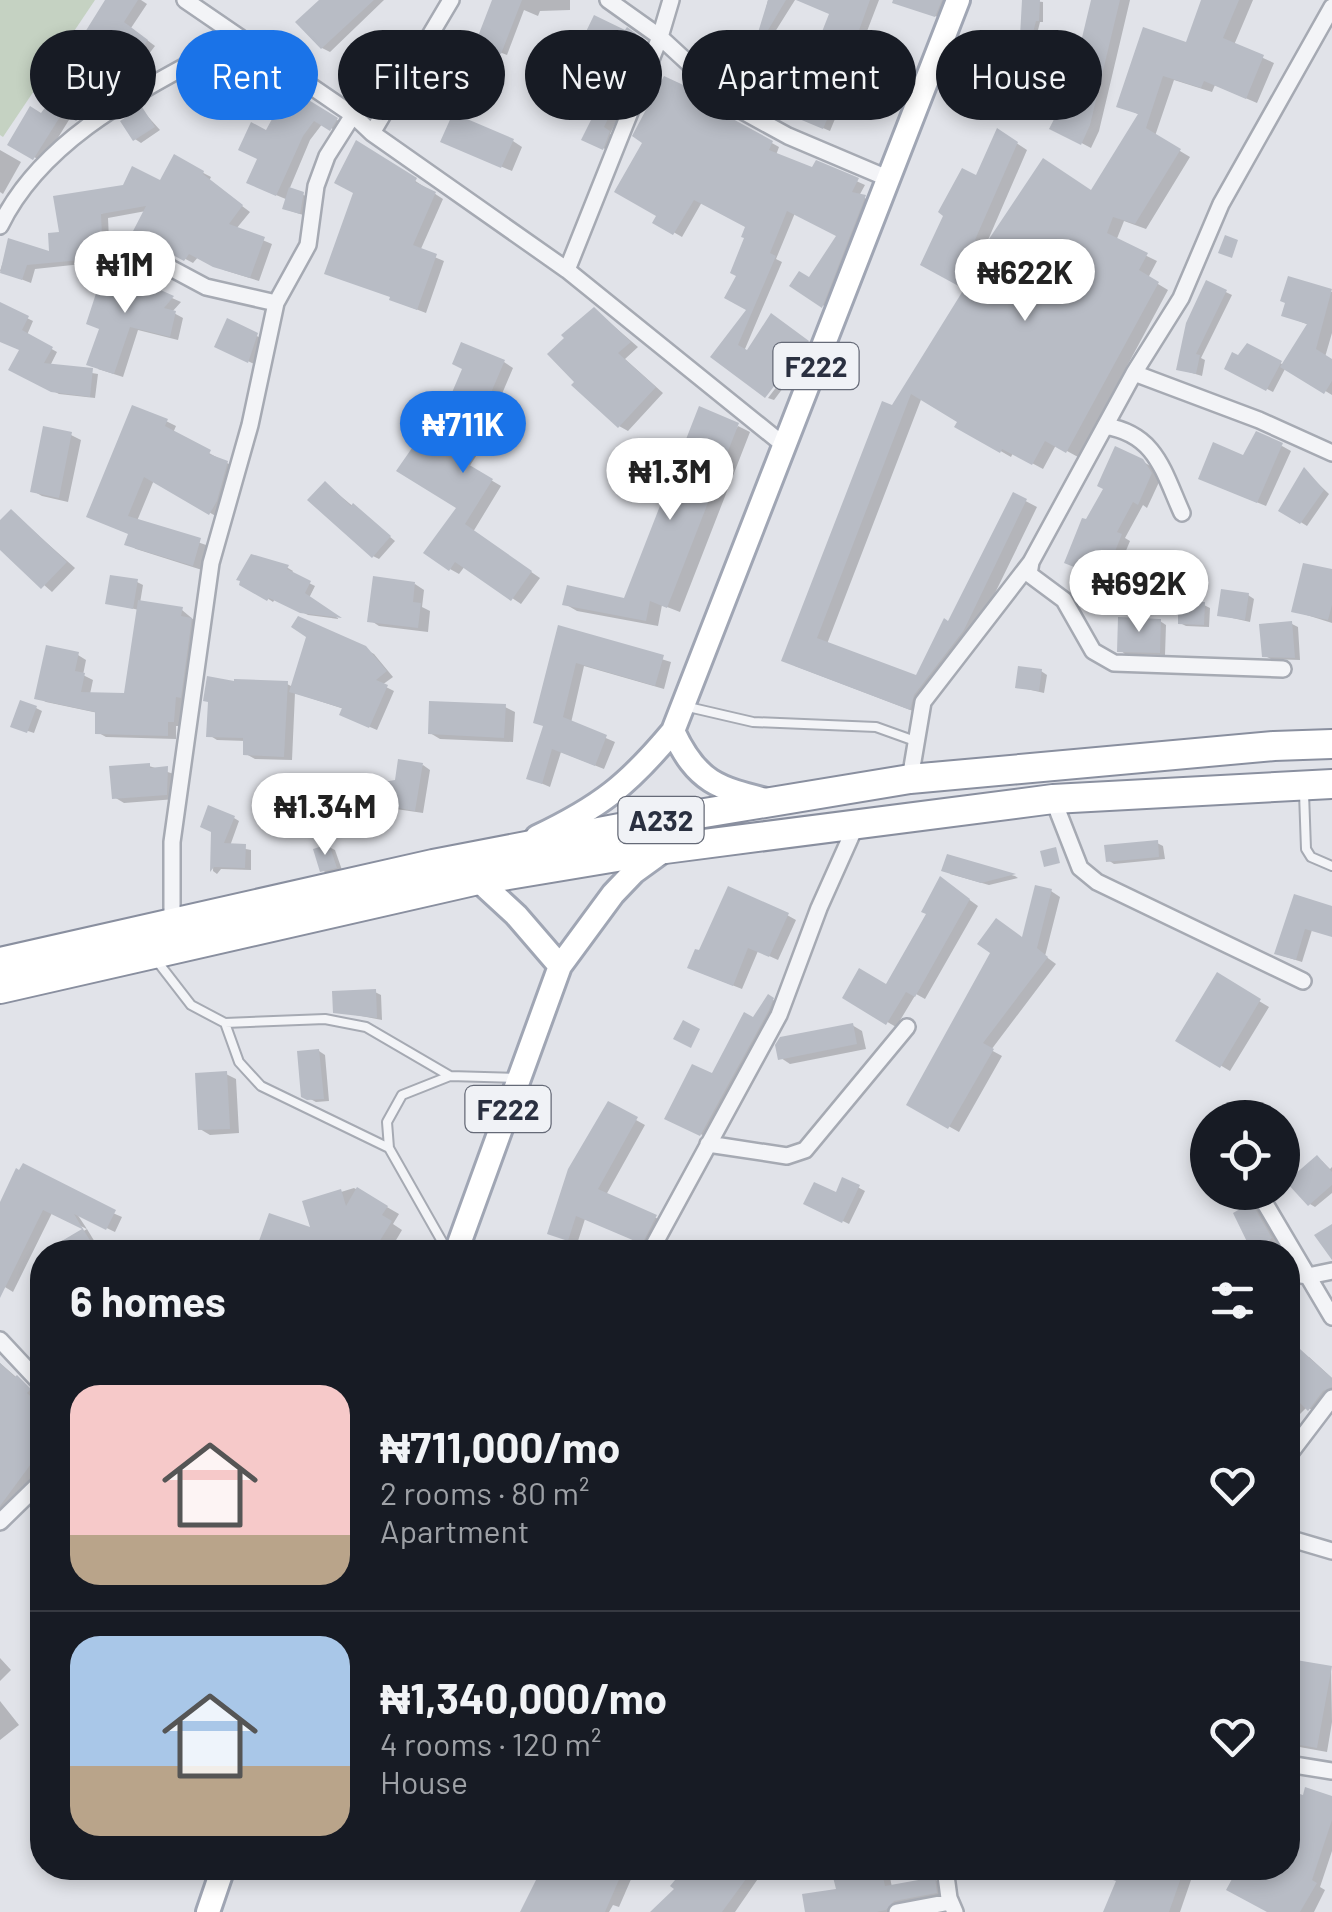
<!DOCTYPE html>
<html lang="en">
<head>
<meta charset="utf-8">
<style>
  :root { --surface:#171b24; --page:#20242c; --text:#f1f3f6; --muted:#9ea1a6; --line:#363941; --accent:#1a73e8 }
  body { margin:0; font-family:Barlow,sans-serif; background:var(--page); color:var(--text); height:100vh; display:flex; flex-direction:column; font-size:38px; white-space:nowrap }
  * { box-sizing:border-box; margin:0 }
  p { font-size:32px; color:var(--muted) }
  .icon { flex:none; width:55px; height:55px; fill:none; stroke:currentColor; stroke-width:2; stroke-linecap:round; stroke-linejoin:round }
  .map { position:relative; flex:1; overflow:hidden }
  .drawer { position:absolute; left:30px; top:1240px; width:1270px; height:640px; display:flex; flex-direction:column; background:var(--surface); border-radius:40px; box-shadow:0 5px 15px #0003 }
  .drawer>* { flex:none }
  .banner { position:absolute; left:30px; top:30px; width:1272px; height:90px; display:flex; gap:20px }
  .controls { position:absolute; left:1190px; top:1100px; display:grid; gap:20px }
  .controls a { display:grid; place-items:center; width:110px; height:110px; border-radius:50%; background:var(--surface); box-shadow:0 5px 15px #0003; font-size:50px }
  .price { position:absolute; translate:-50% -85px; padding:0 22px; border-radius:35px; background:#fff; color:#222; font-size:32px; line-height:65px; filter:drop-shadow(0 2px 5px #0008) }
  .price::after { content:''; position:absolute; left:50%; top:60px; width:30px; height:22px; margin-left:-15px; background:inherit; clip-path:polygon(0 0,100% 0,50% 100%) }
  .price.selected { background:var(--accent); color:#fff }
  ul { padding:0; list-style:none }
  li { display:flex; align-items:center; gap:30px; height:250px; padding:0 40px }
  li+li { border-top:2px solid var(--line) }
  li span { display:grid; place-items:center; flex:none; width:280px; height:200px; border-radius:30px; color:#555 }
  li>.icon { margin-inline-start:auto }
  span .icon { width:120px; height:120px; fill:#fffc; stroke-width:1 }
  li b { font-size:42px }
  h2 { display:flex; justify-content:space-between; align-items:center; height:120px; padding:0 40px; font-size:42px }
  .tag { padding:0 35px; border-radius:45px; background:var(--surface); box-shadow:0 5px 15px #0003; font-size:35px; line-height:90px }
  .tag.selected { background:var(--accent); color:#fff }
  .map>svg:first-child { display:block }
  .green { fill:#c5d2c2 }
  .shadow { fill:#0003 }
  .building { fill:#b8bcc5 }
  .lines { fill:none; stroke-linecap:round; stroke-linejoin:round }
  .lane-casing { stroke:#a6aab3; stroke-width:12 }
  .street-casing { stroke:#a6aab3; stroke-width:20 }
  .primary-casing { stroke:#a0a6b4; stroke-width:28 }
  .highway-casing { stroke:#898f9f; stroke-width:32 }
  .lane { stroke:#f3f4f7; stroke-width:8 }
  .street { stroke:#f3f4f7; stroke-width:15 }
  .primary { stroke:#fff; stroke-width:22 }
  .highway { stroke:#fff; stroke-width:28 }
  .labels { text-anchor:middle; dominant-baseline:central; stroke-width:8; stroke-linejoin:round; paint-order:stroke }
  .shield { fill:#f0f2f6; stroke:#656a77; stroke-width:2.5 }
  .shield-label { font-size:28px; font-weight:bold; fill:#2a3040 }
</style>
</head>
<body>
<div class="map">
<svg width="1332" height="1912" viewBox="0 0 1332 1912">
  <rect width="100%" height="100%" fill="#e1e3e9"/>
  <path class="green" d="M0,0H95L3,137L0,135Z"/>
  <path class="shadow" d="M108,0H141L147,4L131,28L155,46L135,72L130,70L94,119L86,124L72,115L43,162L11,144L42,116L67,81Z
    M322,0H384L330,52L322,48Z
    M500,0H570V10L540,11L538,16L524,10L507,55L484,46Z
    M768,0H795L768,43L759,38Z
    M808,0H879L859,52L906,73L900,85L889,81L885,99L849,85L830,131L795,116L832,13Z
    M922,0H949L941,18L923,12Z
    M1024,0L1043,2V22H1040L1029,66L1014,59L1023,39Z
    M1093,0H1130L1099,131L1091,148L1053,128L1072,89Z
    M1203,0H1253L1234,45L1274,63L1257,103L1215,85L1212,92L1174,80L1155,136L1190,157L1146,229L1124,221L1116,241L1157,261L1148,278L1168,290L1078,457L1056,445L1043,469L1013,453L1011,457L957,426L960,421L922,397L827,644L917,678L949,624L1014,495L1037,507L974,636L921,714L795,666L893,408L968,289L977,179L998,131L1027,150L988,240L990,241L1092,192L1140,115L1119,105L1188,45Z
    M596,19L653,48L610,134L617,137L611,152L585,139L595,118L600,89Z
    M482,62L487,65L484,74L467,68Z
    M665,79L715,103L738,124L779,147L776,155L813,170L817,163L865,185L859,196L872,201L830,310L793,285L800,274L810,280L840,236L795,213L776,259L782,262L742,356L745,357L772,316L806,340L764,395L714,357L750,310L727,297L739,276L733,272L747,238L744,236L748,226L702,202L682,237L656,222L660,215L618,191L646,142L636,135Z
    M290,92L344,124L339,133L323,123L310,140L289,190L309,197L306,216L291,211L288,200L257,187L267,133Z
    M142,110L160,130L141,143L135,139Z
    M513,141L522,147L512,171L453,146Z
    M357,143L443,199L420,251L444,261L426,313L400,303Z
    M0,150L21,162L3,194L0,192Z
    M175,158L211,177L209,181L250,212L236,229L272,244L259,281L224,270L199,256L193,263L135,232L146,211L108,218L110,261L35,269L31,283L0,271L10,241L52,255L62,234L161,183Z
    M107,270L129,274L137,279L136,282L181,302L172,312L183,318L178,340L138,330L123,377L98,369L101,329L89,323Z
    M1289,279L1332,292V333L1325,357L1332,362V395L1286,367L1273,392L1227,368L1248,347L1284,365L1309,325L1284,315Z
    M1207,283L1232,295L1201,358L1205,360L1202,376L1179,369Z
    M0,305L33,321L27,335L57,352L50,366L98,374L95,398L59,394L11,369L22,350L0,340Z
    M595,310L638,347L625,359L663,393L628,431L619,426Z
    M228,322L263,339L254,364L217,346Z
    M810,343L814,347L774,400L768,398Z
    M504,362L513,368L481,443L484,444L469,467L501,486L473,532L540,578L521,604L465,566L459,574L450,569L459,507L444,419L465,369Z
    M166,421L176,426L173,433L236,468L219,518L154,480L137,521L209,546L202,570L136,549L127,544L130,534L98,521Z
    M738,426L750,432L680,612L662,605L658,626L577,611L565,604L626,601Z
    M71,435L81,440L68,502L42,496L33,491Z
    M1282,446L1291,451L1266,506L1210,483L1244,458Z
    M1142,461L1152,467L1160,480L1147,508L1143,505L1125,538L1130,541L1113,582L1076,567L1087,522Z
    M1305,471L1329,494L1307,526L1281,510Z
    M326,484L395,541L379,559L373,556Z
    M12,512L75,568L52,592L0,546V524Z
    M252,557L288,568L293,571L291,574L315,586L309,598L339,619L308,615L275,599L273,602L239,579Z
    M1332,572V623L1294,611Z
    M137,582L143,585L140,603L182,610L200,625L189,701L184,700L182,726H176V739L106,737L97,732L98,713L46,702L37,697L78,655L86,660L83,675L93,680L90,694L126,695L139,610L108,603Z
    M415,584L424,590L422,607L430,611L428,632L379,626L370,620Z
    M1248,595L1254,599L1250,622L1219,615Z
    M1204,605L1210,608L1209,627L1186,626L1180,623Z
    M1160,621L1166,625L1165,655L1125,654L1120,650Z
    M1292,624L1298,627L1300,660L1271,659L1265,656Z
    M559,628L671,662L664,689L584,666L571,723L615,742L604,769L561,752L550,787L529,778L545,727Z
    M365,649L374,654L393,677L382,685L394,691L377,730L349,718L344,709L295,693L292,760L255,759L246,754V741L217,740L209,735L236,684H287L293,687Z
    M1041,671L1047,675L1044,693L1018,687Z
    M505,707L515,712L513,742L440,739L430,733Z
    M36,708L42,711L34,733L16,727Z
    M423,765L430,770L423,813L389,808L393,822L377,826L370,821L397,782Z
    M149,766L177,775L176,799L124,803L114,797Z
    M234,818L239,821L230,846L251,850V870L221,869L217,874L213,871L214,831Z
    M1157,843L1163,846L1165,859L1114,864L1108,860Z
    M329,847L335,850L342,870L328,874L322,870Z
    M948,857L1015,876L1018,878L989,885L950,874Z
    M949,885L978,906L925,999L916,994L896,1027L845,997L887,987Z
    M1051,891L1060,897L1045,956L1056,964L991,1050L1002,1056L959,1132L909,1104L993,953L1024,940Z
    M1295,897L1332,908V936L1312,930L1302,962L1283,956Z
    M787,915L796,920L778,960L758,951L742,989L699,972Z
    M1217,976L1269,1007L1230,1071L1178,1040Z
    M375,992L381,995L382,1020L335,1011Z
    M768,997L780,1004L709,1138L675,1122L713,1077Z
    M852,1025L862,1031L866,1049L790,1064L781,1058Z
    M319,1051L325,1055L329,1101L316,1102L303,1095Z
    M226,1074L236,1079L239,1133L210,1135L200,1129Z
    M609,1105L645,1125L606,1195L665,1222L651,1247L585,1219L577,1244L550,1233Z
    M1322,1161L1330,1169L1332,1167V1193L1315,1207L1310,1204Z
    M17,1171L122,1217L115,1232L77,1214L87,1229L52,1213L13,1292L0,1284V1210Z
    M844,1180L865,1191L849,1224L806,1203L837,1195Z
    M354,1188L399,1214L393,1224L402,1230L389,1252H258L270,1216L314,1231L305,1203Z
    M1250,1203L1260,1208L1281,1244L1271,1252H1255L1237,1214Z
    M87,1229L101,1252H48Z
    M1288,1351L1296,1358L1309,1357L1332,1378V1396L1318,1414L1307,1407L1298,1416L1288,1410Z
    M0,1363L38,1396L34,1400L42,1407V1469L40,1468L18,1501L0,1515Z
    M0,1658L11,1670L0,1681Z
    M1331,1668L1332,1722L1327,1752L1294,1746L1288,1743V1669Z
    M0,1701L19,1725L0,1740Z
    M1288,1793L1304,1798L1332,1799V1851L1320,1887L1325,1890L1314,1912H1270L1230,1889L1241,1868H1288Z
    M543,1868H612L632,1877L619,1907L613,1905L609,1912H523Z
    M688,1868H760L764,1870L735,1912H654L677,1889L673,1886Z
    M880,1868L889,1873L892,1887L934,1879L943,1884L945,1897L897,1912H807L839,1892L836,1878Z
    M1114,1868H1161L1191,1880L1180,1912H1106L1119,1881L1111,1877Z"/>
  <path class="building" d="M105,0H138L124,22L148,40L125,70L121,67L85,115L76,121L63,112L33,160L7,145L30,106L41,113L64,82L60,79L77,56L72,53Z
    M319,0H374L321,49L295,22Z
    M492,0H522L501,54L475,44Z
    M768,0H786L761,42L756,39Z
    M796,0H870L853,47L900,67L893,84L883,80L879,97L842,84L823,129L785,113L804,71L806,72L829,14Z
    M893,0H942L935,17L892,3Z
    M1022,0H1040L1039,21H1036L1024,67L1011,60L1017,36H1020Z
    M1091,0H1120L1090,125L1081,145L1049,129L1070,88Z
    M1201,0H1239L1223,38L1264,55L1246,99L1204,81L1201,88L1163,76L1146,128L1181,149L1135,224L1113,217L1107,233L1148,253L1139,270L1159,282L1066,453L1045,441L1032,465L1002,449L1000,453L954,427L957,422L911,394L817,638L916,675L944,618L948,621L1013,492L1027,499L964,630L914,695L910,710L781,661L882,401L892,405L964,289L920,265L943,216L938,212L962,168L976,175L997,128L1018,142L975,240L985,245L1043,158L1091,190L1138,114L1116,107L1143,27L1186,42Z
    M594,15L625,30L627,27L646,41L604,127L610,131L603,150L581,140L592,118L586,115L598,89L580,83L595,46L582,40Z
    M463,52L483,59L478,73L458,66Z
    M664,76L707,96L731,118L773,141L769,150L812,167L816,160L859,178L852,192L866,195L822,308L789,286L799,271L809,277L836,236L787,211L770,253L776,256L738,345L747,350L771,313L809,341L765,398L710,357L746,310L724,298L736,276L730,273L744,238L741,237L745,227L694,200L673,235L652,223L656,216L614,192L642,143L632,136Z
    M289,88L338,118L330,131L314,121L303,136L276,196L246,183L257,159L238,150L251,122L266,130Z
    M142,107L155,127L133,141L120,121Z
    M453,113L514,139L501,168L440,142Z
    M356,140L417,178L415,182L436,192L413,245L437,254L417,310L389,300L390,297L324,274L353,193L334,183Z
    M174,154L204,171L203,174L243,205L229,224L265,237L250,278L213,267L189,254L184,261L132,233L146,206L101,214L103,258L27,265L22,280L0,273L8,238L49,251L48,233L59,232L53,196L123,185L132,166L160,180Z
    M289,187L304,192L300,214L282,209Z
    M1225,235L1238,240L1232,258L1218,253Z
    M105,266L107,280L112,270L130,272L129,276L174,296L164,308L176,311L170,337L130,327L114,374L86,365L99,329L86,324Z
    M1288,276L1332,289L1316,349L1332,359V381L1324,394L1280,367L1307,324L1281,316L1285,303L1280,301Z
    M1206,280L1227,290L1196,354L1200,355L1196,374L1176,370L1186,323Z
    M0,302L29,316L22,330L53,347L44,363L93,368L90,397L51,392L8,370L19,350L0,342Z
    M594,307L631,342L618,353L656,387L618,428L571,385L574,382L547,354L564,338L561,335Z
    M227,318L258,333L248,363L214,347Z
    M461,342L505,360L473,435L476,437L461,460L493,479L465,524L532,571L511,601L455,562L449,571L423,553L456,508L396,471L437,412L442,416L462,369L452,364Z
    M1247,343L1282,361L1266,391L1224,369L1232,352L1238,355Z
    M132,405L168,419L165,426L211,450L209,454L228,461L217,501L209,515L144,477L128,516L201,538L193,566L124,545L128,534L86,517Z
    M699,406L739,423L667,608L650,601L646,621L562,605L567,585L624,598Z
    M43,426L72,432L59,498L30,492Z
    M1256,431L1283,443L1257,503L1198,479L1213,442L1243,455Z
    M1115,446L1143,459L1152,473L1138,505L1133,502L1117,532L1122,534L1104,579L1064,563L1082,518L1086,519L1103,489L1097,486Z
    M1304,467L1324,490L1300,524L1278,511Z
    M325,481L351,506L353,503L391,536L372,558L307,500Z
    M11,509L67,562L41,589L0,550V520Z
    M251,554L289,565L287,569L311,581L305,593L342,618L300,613L269,598L267,601L239,585L240,581L236,580Z
    M1303,563L1332,569V605L1328,620L1291,612Z
    M110,575L138,579L133,609L105,604Z
    M373,576L415,582L413,602L421,603L418,628L367,622Z
    M1221,589L1249,593L1245,620L1217,616Z
    M138,600L183,607L181,616L192,618L181,698L176,697L174,722H168V736L95,734V712L34,699L46,645L79,652L75,671L85,673L81,692L124,693Z
    M1178,601L1205,602L1204,625L1178,624Z
    M298,616L366,646L387,671L376,680L388,685L369,728L339,715L342,708L289,692L306,637L291,627Z
    M1118,617L1161,619L1160,653L1117,652Z
    M1292,621L1295,658L1262,657L1259,624Z
    M558,625L664,655L655,686L576,663L563,717L607,735L595,766L552,749L542,784L526,779L543,726L533,723Z
    M1018,666L1042,669L1039,691L1015,688Z
    M207,676L234,681V679L288,681L284,757L243,755V738L206,737L208,702L203,701Z
    M20,700L37,706L27,733L10,727Z
    M429,701L506,704L504,738L428,734Z
    M398,759L423,763L415,811L383,805L386,818L367,823L360,786L395,780Z
    M150,763V768L168,766L167,795L112,799L109,766Z
    M208,805L235,816L224,843L246,844L245,868L214,867L210,872L211,832L200,827Z
    M1158,840L1159,857L1106,862L1104,845Z
    M329,844L337,868L320,872L313,849Z
    M1056,847L1060,863L1044,867L1040,851Z
    M947,854L1016,874L981,883L941,871Z
    M940,876L970,899L915,997L906,992L886,1025L842,998L859,968L886,984L926,914L921,912Z
    M1035,885L1052,889L1037,948L1048,957L983,1043L994,1049L948,1129L906,1105L990,953L977,944L996,918L1022,937Z
    M728,886L789,913L769,957L748,948L733,986L687,968L695,949L699,950Z
    M1294,894L1332,906V937L1305,929L1296,960L1274,954Z
    M1217,972L1261,999L1220,1068L1175,1041Z
    M376,989L377,1018L333,1013L332,991Z
    M768,994L774,998L769,1010L700,1136L664,1119L692,1064L712,1073L744,1012L753,1017Z
    M683,1020L700,1029L691,1048L673,1039Z
    M853,1023L857,1044L778,1060L775,1045L780,1037Z
    M319,1049L324,1099L307,1100L301,1097L297,1051Z
    M227,1071L230,1129L198,1130L195,1073Z
    M608,1101L638,1117L598,1189L657,1215L642,1244L576,1216L568,1241L547,1234L568,1169Z
    M1317,1155L1332,1172V1185L1308,1206L1286,1182Z
    M23,1163L116,1210L106,1230L74,1214L97,1252H43L82,1229L43,1210L0,1298V1202L16,1168L19,1170Z
    M842,1177L860,1185L842,1223L803,1204L814,1182L836,1192Z
    M357,1187L388,1206L382,1215L392,1221L373,1252H255L269,1213L310,1227L302,1201L341,1189L346,1206Z
    M1250,1200L1272,1238L1256,1252H1252L1233,1213L1240,1209L1238,1205Z
    M1332,1224V1260L1314,1235Z
    M1300,1349L1332,1378V1387L1323,1391L1308,1411L1299,1402L1288,1415V1350L1294,1356Z
    M0,1363L15,1377L17,1375L31,1389L27,1393L42,1407V1457L34,1467L31,1464L0,1506Z
    M1296,1660L1332,1666L1317,1748L1288,1743V1707Z
    M1305,1787L1332,1796V1820L1312,1880L1317,1883L1300,1912H1267L1226,1890L1238,1868H1269L1278,1873L1281,1868H1288V1790L1303,1795Z
    M542,1868H624L605,1912H520Z
    M685,1868H754L722,1912H650L674,1889L670,1886Z
    M871,1868H881L885,1886L935,1877L937,1893L894,1901L886,1910L877,1912H805L802,1894L836,1889L833,1877Z
    M1085,1868H1169L1183,1872L1169,1912H1103L1116,1881L1084,1870Z"/>
  <g class="lines">
    <g class="lane-casing">
      <path id="lane" d="M684,706L753,722L876,727L915,741
        M1304,793L1306,849L1311,857L1332,866
        M157,961L191,1005L225,1023L325,1019L366,1027L450,1076
        M225,1023L239,1062L261,1086L389,1148
        M448,1252L389,1148L387,1122L402,1095L450,1076L517,1078"/>
    </g>
    <g class="street-casing">
      <path id="street" d="M185,0L353,115L372,133L567,270L785,446
        M608,0L660,37L737,108L788,136L887,178
        M372,133L451,0
        M0,226C45,133 153,85 239,37
        M114,259L163,264L206,287L276,303
        M567,270L660,37L671,0
        M1134,373L1259,420L1332,453
        M1105,426C1156,434 1163,471 1182,513
        M1031,562L1029,574L1064,600L1093,651L1114,663L1283,669
        M910,779L923,702L1031,562L1134,373L1181,298L1221,204L1332,7
        M1053,799L1080,868L1097,882L1303,981
        M172,925V842L211,563L250,425L276,303L308,245L316,186L327,156L353,115
        M708,1144L787,1156L805,1150L907,1027
        M1260,1195L1332,1317
        M650,1252L779,1015L819,908L857,823
        M1288,1273L1308,1276L1332,1271
        M0,1340L42,1385
        M1288,1456L1332,1398
        M0,1522L42,1481
        M1288,1538L1332,1551
        M1288,1764L1332,1771
        M945,1868L949,1898L955,1912
        M897,1912L950,1902"/>
    </g>
    <g class="primary-casing">
      <path id="primary" d="M673,731C697,783 718,788 770,801
        M537,837C600,807 628,785 673,731L958,0
        M478,880L516,915L560,966
        M456,1252L560,966L613,894L634,872L663,851
        M208,1912L223,1868"/>
    </g>
    <g class="highway-casing">
      <path id="highway" d="M0,962L433,864L656,821L910,779L1274,746L1332,744
        M0,989L478,880L665,849L1053,799L1332,784"/>
    </g>
    <use href="#lane" class="lane"/>
    <use href="#street" class="street"/>
    <use href="#primary" class="primary"/>
    <use href="#highway" class="highway"/>
  </g>
  <g class="labels">
    <g class="shield">
      <rect x="773.5" y="343" width="85" height="46" rx="8"/>
      <rect x="618.5" y="797" width="85" height="46" rx="8"/>
      <rect x="465.5" y="1086" width="85" height="46" rx="8"/>
    </g>
    <g class="shield-label">
      <text x="816" y="366">F222</text>
      <text x="661" y="820">A232</text>
      <text x="508" y="1109">F222</text>
    </g>
  </g>
</svg>
<div class="controls">
<a><svg class="icon" aria-label="locate" viewBox="0 0 24 24"><circle cx="12" cy="12" r="6"/><path d="M12 2v4M12 18v4M2 12h4M18 12h4"/></svg></a>
</div>
<b class="price" style="left:125px;top:316px">₦1M</b>
<b class="price" style="left:1025px;top:324px">₦622K</b>
<b class="price selected" style="left:463px;top:476px">₦711K</b>
<b class="price" style="left:670px;top:523px">₦1.3M</b>
<b class="price" style="left:1139px;top:635px">₦692K</b>
<b class="price" style="left:325px;top:858px">₦1.34M</b>
<div class="banner">
<a class="tag">Buy</a>
<a class="tag selected">Rent</a>
<a class="tag">Filters</a>
<a class="tag">New</a>
<a class="tag">Apartment</a>
<a class="tag">House</a>
</div>
<section class="drawer">
<h2>6 homes<svg class="icon" aria-label="filters" viewBox="0 0 24 24"><path d="M4 7h16M4 17h16"/><circle cx="9" cy="7" r="2"/><circle cx="15" cy="17" r="2"/></svg></h2>
<ul>
<li><span style="background:linear-gradient(#f6c9c9 75%,#b9a48a 0)"><svg class="icon" aria-label="home" viewBox="0 0 24 24"><path d="M3 11l9-7 9 7M6 9v11h12V9"/></svg></span><div><b>₦711,000/mo</b><p>2 rooms · 80 m²</p><p>Apartment</p></div><svg class="icon" aria-label="heart" viewBox="0 0 24 24"><path d="M12 20l-8-8c-3-5 5-10 8-4 3-6 11-1 8 4z"/></svg></li>
<li><span style="background:linear-gradient(#a9c7e8 65%,#b9a48a 0)"><svg class="icon" aria-label="home" viewBox="0 0 24 24"><path d="M3 11l9-7 9 7M6 9v11h12V9"/></svg></span><div><b>₦1,340,000/mo</b><p>4 rooms · 120 m²</p><p>House</p></div><svg class="icon" aria-label="heart" viewBox="0 0 24 24"><path d="M12 20l-8-8c-3-5 5-10 8-4 3-6 11-1 8 4z"/></svg></li>
</ul>
</section>
</div>
</body>
</html>
